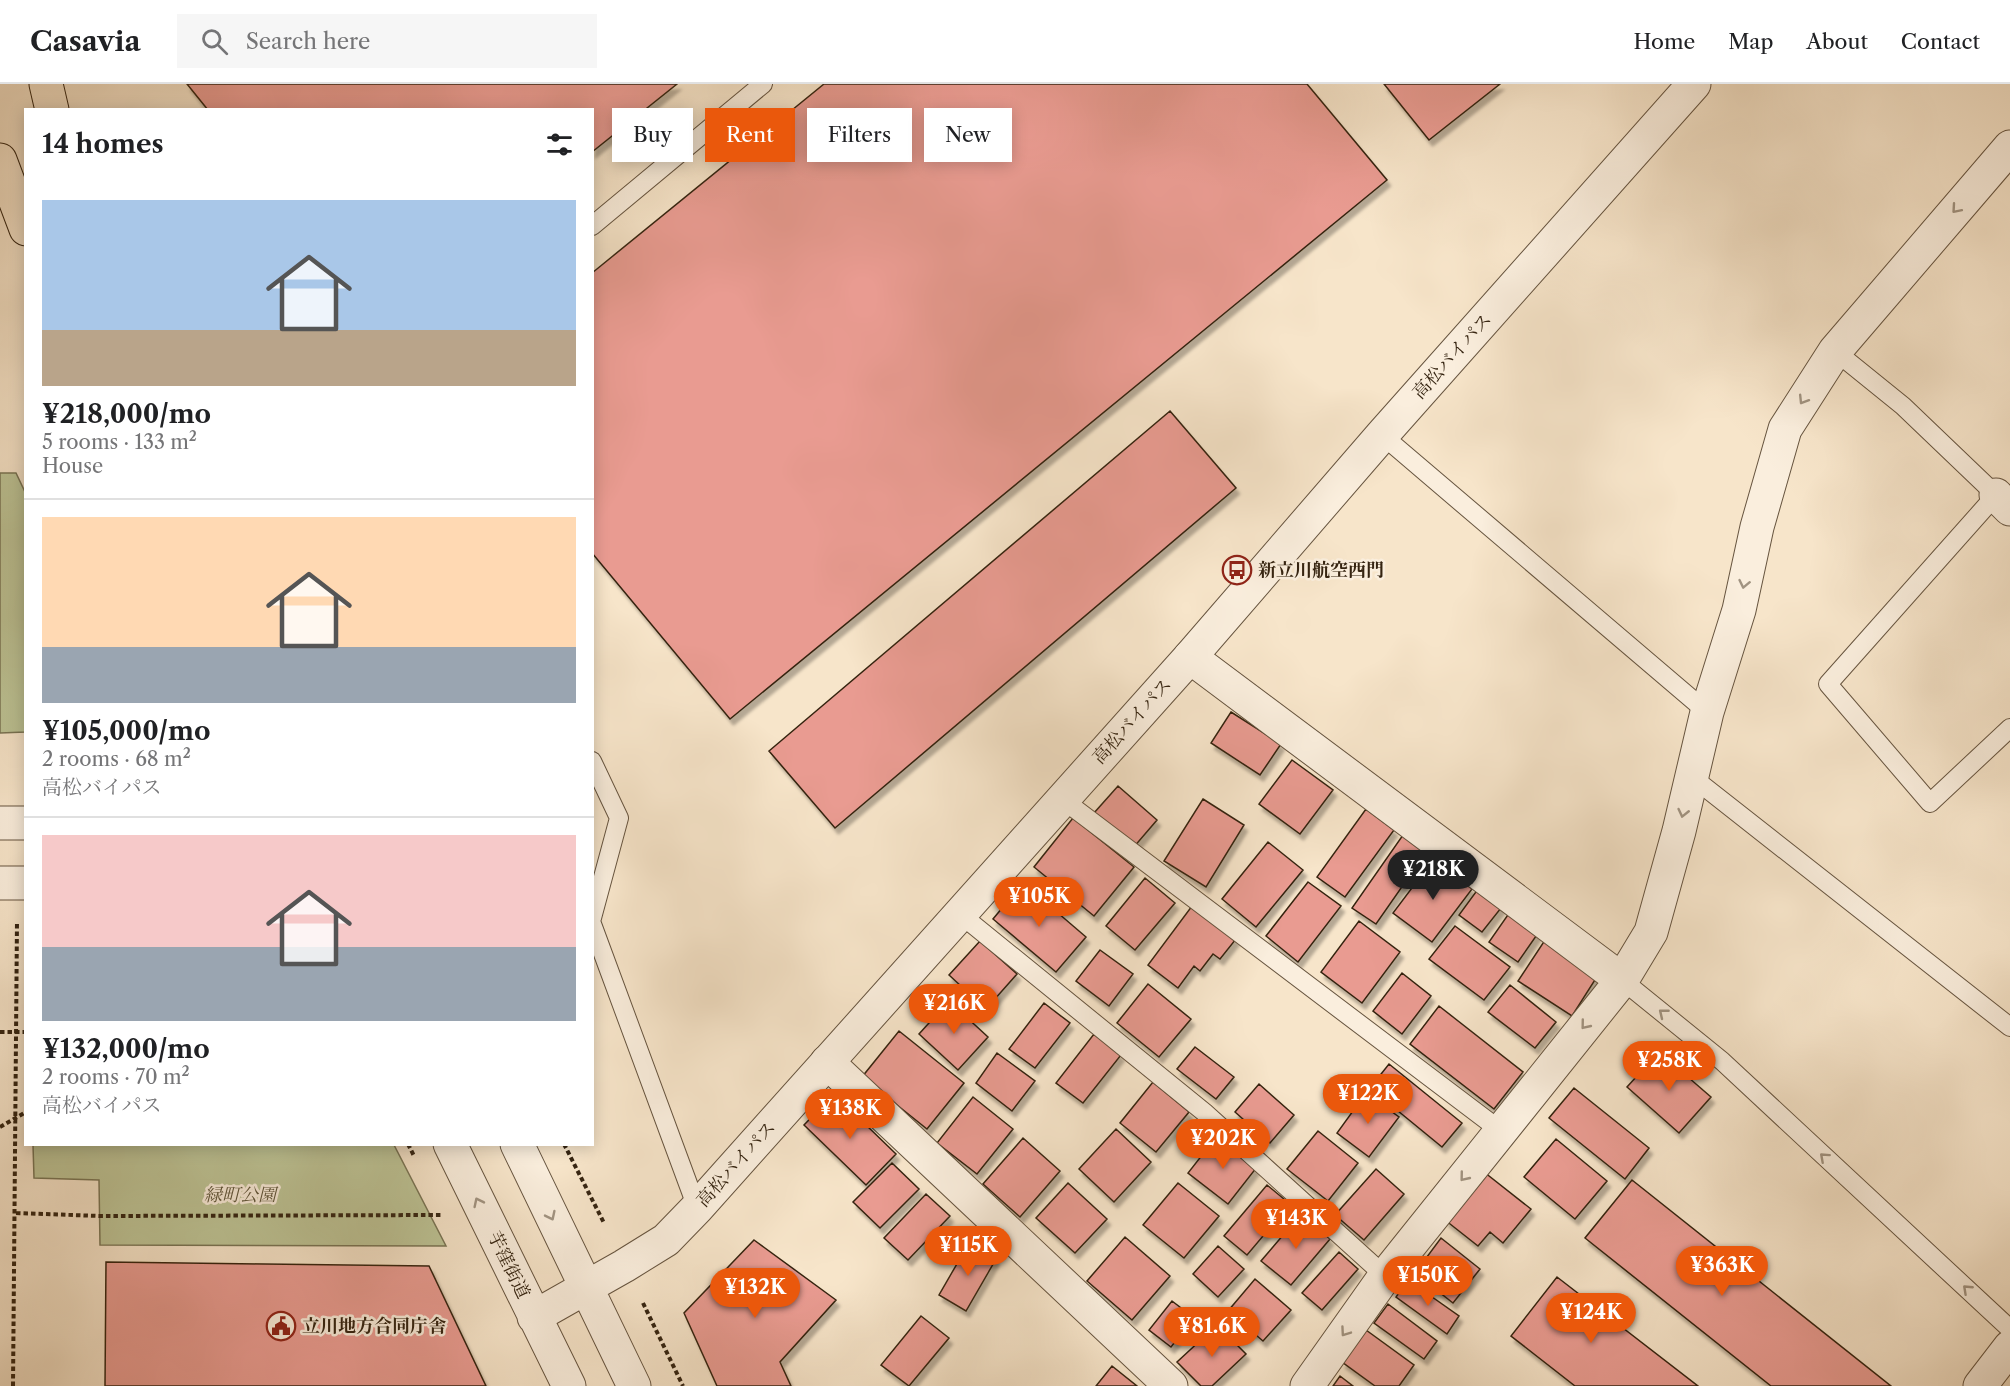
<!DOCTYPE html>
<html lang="en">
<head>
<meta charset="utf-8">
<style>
  :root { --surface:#fff; --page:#f6f6f6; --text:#202124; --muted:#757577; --line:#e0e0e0; --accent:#ea580c }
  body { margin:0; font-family:"Libre Caslon Text","Noto Serif JP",serif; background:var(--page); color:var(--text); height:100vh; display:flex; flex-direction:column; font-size:22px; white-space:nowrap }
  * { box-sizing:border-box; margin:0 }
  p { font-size:20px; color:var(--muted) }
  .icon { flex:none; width:33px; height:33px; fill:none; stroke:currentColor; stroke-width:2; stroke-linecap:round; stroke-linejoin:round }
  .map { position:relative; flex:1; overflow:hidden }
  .side { position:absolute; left:24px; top:24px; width:570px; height:1038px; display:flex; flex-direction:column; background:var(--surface); border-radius:0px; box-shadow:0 3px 15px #0003 }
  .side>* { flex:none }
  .guide { position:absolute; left:612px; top:24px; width:570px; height:54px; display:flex; gap:12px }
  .price { position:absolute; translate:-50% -51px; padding:0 14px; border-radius:21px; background:var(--accent); color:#fff; font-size:20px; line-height:39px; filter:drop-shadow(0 2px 3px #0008) }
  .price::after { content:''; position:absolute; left:50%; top:36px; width:18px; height:14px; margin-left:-9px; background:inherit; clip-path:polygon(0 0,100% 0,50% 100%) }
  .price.on { background:#222; color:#fff }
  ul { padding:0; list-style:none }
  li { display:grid; align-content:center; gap:12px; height:318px; padding:0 18px }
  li+li { border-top:2px solid var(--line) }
  li span { display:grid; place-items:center; height:186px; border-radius:0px; color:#555 }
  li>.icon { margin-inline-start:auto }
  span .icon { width:108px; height:108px; fill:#fffc; stroke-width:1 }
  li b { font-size:26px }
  h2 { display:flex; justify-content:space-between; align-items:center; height:72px; padding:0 18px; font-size:26px }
  .tag { padding:0 21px; border-radius:0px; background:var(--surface); box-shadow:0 3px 15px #0003; font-size:21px; line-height:54px }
  .tag.on { background:var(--accent); color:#fff }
  header { display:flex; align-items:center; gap:36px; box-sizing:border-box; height:84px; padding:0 30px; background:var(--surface); border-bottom:2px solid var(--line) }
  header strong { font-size:28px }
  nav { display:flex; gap:33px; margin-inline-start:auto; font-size:21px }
  .search { width:420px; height:54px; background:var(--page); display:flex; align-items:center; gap:15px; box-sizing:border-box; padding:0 21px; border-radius:0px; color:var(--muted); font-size:22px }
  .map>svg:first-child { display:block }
  .green { fill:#bdc496; stroke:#797454; stroke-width:1.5 }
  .building { fill:#e99b91; stroke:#352411; stroke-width:1.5; filter:url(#shadow) }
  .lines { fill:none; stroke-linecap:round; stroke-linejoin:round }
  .service-casing { stroke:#66543f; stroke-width:20 }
  .minor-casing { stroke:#66543f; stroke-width:35 }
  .tertiary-casing { stroke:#66543f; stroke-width:35 }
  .primary-casing { stroke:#352411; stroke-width:35 }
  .path { stroke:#352411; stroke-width:4; stroke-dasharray:4.5 3; stroke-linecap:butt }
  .service { stroke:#faeedd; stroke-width:18 }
  .minor { stroke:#faeedd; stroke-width:33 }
  .tertiary { stroke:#faeedd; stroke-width:33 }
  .primary { stroke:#f7e5ca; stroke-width:33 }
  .oneway { stroke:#a19381 }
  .labels { text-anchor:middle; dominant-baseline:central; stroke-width:5; stroke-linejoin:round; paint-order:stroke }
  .street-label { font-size:18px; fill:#352411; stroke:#faeedd }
  .poi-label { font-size:18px; font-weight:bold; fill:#352411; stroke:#faeedd; text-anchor:start }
  .park-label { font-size:18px; font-style:italic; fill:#5e5439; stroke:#faeedd }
</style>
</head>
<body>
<header>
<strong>Casavia</strong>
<div class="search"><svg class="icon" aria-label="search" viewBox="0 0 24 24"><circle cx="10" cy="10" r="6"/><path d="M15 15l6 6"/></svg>Search here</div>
<nav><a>Home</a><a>Map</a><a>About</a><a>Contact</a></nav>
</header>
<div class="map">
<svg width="2010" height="1302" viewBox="0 0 2010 1302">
  <defs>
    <filter id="shadow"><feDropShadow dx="3.5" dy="6" stdDeviation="1.5" flood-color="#0004"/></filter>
  </defs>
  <rect width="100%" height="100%" fill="#f7e5ca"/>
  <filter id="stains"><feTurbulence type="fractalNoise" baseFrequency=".00333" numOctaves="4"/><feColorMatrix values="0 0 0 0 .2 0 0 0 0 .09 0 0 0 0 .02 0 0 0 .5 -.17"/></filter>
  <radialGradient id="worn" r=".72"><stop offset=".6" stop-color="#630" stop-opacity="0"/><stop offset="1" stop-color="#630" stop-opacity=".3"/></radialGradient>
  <path class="green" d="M0,389H16L25,408V648L0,649Z
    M33,1061H394L446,1162L100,1161L99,1096L34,1094Z"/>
  <path class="building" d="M187,0H677L592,68V26H208Z
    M824,0H1307L1387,96L730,635L592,469V189Z
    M1384,0H1500L1429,56Z
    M1170,327L1236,404L835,744L769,667Z
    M1231,628L1281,660L1260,691L1211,659Z
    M1292,676L1333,706L1300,750L1259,720Z
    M1118,702L1157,736L1133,764L1094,729Z
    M1203,715L1244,741L1206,803L1164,777Z
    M1366,725L1394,746L1345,813L1317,793Z
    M1073,734L1134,783L1094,832L1034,783Z
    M1403,751L1427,767L1376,840L1352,824Z
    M1268,758L1303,786L1256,843L1222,815Z
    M1433,776L1472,805L1432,858L1393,829Z
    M1145,794L1175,819L1135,866L1106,842Z
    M1308,798L1341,822L1298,878L1266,852Z
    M1023,799L1086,853L1056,888L993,835Z
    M1481,801L1505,819L1482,848L1459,831Z
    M1192,822L1236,855L1220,875L1213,870L1200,887L1194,882L1178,904L1148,881Z
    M1512,825L1541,845L1518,878L1489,858Z
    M1359,837L1400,868L1362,919L1321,888Z
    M1455,842L1510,883L1484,916L1429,875Z
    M1547,853L1600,888L1572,932L1518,897Z
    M980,857L1017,890L986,925L949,891Z
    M1100,866L1133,890L1109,922L1076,897Z
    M1402,889L1431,912L1402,950L1373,927Z
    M1148,900L1191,935L1159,973L1117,939Z
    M1510,901L1556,938L1535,964L1488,928Z
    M949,917L988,953L958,986L919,950Z
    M1044,919L1070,939L1035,984L1009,965Z
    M1439,922L1523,988L1494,1025L1410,960Z
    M899,947L964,999L927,1045L862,993Z
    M1094,950L1121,971L1083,1019L1056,999Z
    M1195,963L1234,993L1216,1015L1177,985Z
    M1659,968L1711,1013L1679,1049L1627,1003Z
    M997,969L1035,997L1012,1027L976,999Z
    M1389,980L1462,1039L1442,1063L1370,1004Z
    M1153,998L1189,1028L1156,1068L1120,1039Z
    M1259,1000L1294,1031L1270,1059L1235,1028Z
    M1574,1004L1649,1064L1625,1095L1549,1034Z
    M1366,1009L1399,1033L1369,1073L1337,1049Z
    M834,1010L896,1070L866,1101L804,1041Z
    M973,1013L1013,1045L977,1090L937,1059Z
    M1116,1045L1151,1078L1114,1118L1079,1085Z
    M1318,1047L1358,1079L1328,1117L1287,1085Z
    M1217,1052L1257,1083L1228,1120L1188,1089Z
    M1023,1054L1060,1087L1020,1133L983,1100Z
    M1556,1055L1607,1097L1575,1135L1524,1093Z
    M892,1079L919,1105L880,1144L853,1118Z
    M1376,1085L1404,1110L1364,1156L1335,1131Z
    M1484,1088L1531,1125L1503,1159L1490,1148L1478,1162L1445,1136Z
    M1632,1096L1891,1302H1771L1585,1154Z
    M1068,1099L1107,1135L1075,1169L1036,1134Z
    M1178,1099L1219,1132L1184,1174L1143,1141Z
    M1267,1101L1290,1120L1247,1171L1224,1152Z
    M926,1110L950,1132L908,1176L884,1154Z
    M1301,1130L1330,1155L1291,1201L1261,1177Z
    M1125,1153L1170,1192L1132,1236L1087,1197Z
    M1441,1154L1480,1185L1453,1219L1415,1189Z
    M754,1156L836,1216L780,1278L791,1302H717L684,1229Z
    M969,1159L996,1175L966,1227L939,1211Z
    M1218,1162L1244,1185L1218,1213L1193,1190Z
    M1339,1168L1358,1185L1322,1226L1302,1209Z
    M106,1178L429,1182L486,1302H105Z
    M1557,1193L1698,1302H1575L1511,1252Z
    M1255,1195L1291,1226L1263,1257L1228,1227Z
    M1408,1196L1459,1232L1447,1250L1396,1213Z
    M1172,1217L1194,1234L1171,1263L1149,1246Z
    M1388,1220L1437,1257L1424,1275L1374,1239Z
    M921,1232L949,1254L909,1302L881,1281Z
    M1217,1241L1246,1270L1212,1302H1201L1177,1278Z
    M1366,1246L1414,1281L1399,1302H1375L1342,1278Z
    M1112,1282L1137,1302H1096Z
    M1340,1292L1353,1302H1333Z"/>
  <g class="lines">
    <g class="service-casing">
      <path id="service" d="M592,142L763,0
        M1835,267L1903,322L1996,411L1828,600L1930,719L2010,644
        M1382,351L1707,628
        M592,677L619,734L592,834
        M1692,693L2010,943
        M1062,715L1501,1047
        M960,830L1204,1028L1385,1192
        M592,840L697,1124
        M1622,896L1722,977L2010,1245"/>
    </g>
    <g class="minor-casing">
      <path id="minor" d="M1996,411L2010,425
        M1190,573L1622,896
        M827,978L1171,1302
        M1307,1302L1385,1192L1622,896L1651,848L1679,747L1707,628L1739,526L1757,443L1785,345L1835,267L2010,63
        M1980,1302L2010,1263"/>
    </g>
    <g class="tertiary-casing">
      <path id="tertiary" d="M0,739H26
        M0,799H26
        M450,1060L569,1302
        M517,1060L634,1302
        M534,1233L624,1182L666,1156L697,1124L1190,573L1382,351L1694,0"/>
    </g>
    <g class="primary-casing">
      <path id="primary" d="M46,0L52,26
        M0,76L26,145"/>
    </g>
    <path class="path" d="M0,948H26
      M0,1043L26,1028
      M408,1060L414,1072
      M564,1060L604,1139
      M16,1129L100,1132L443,1131
      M643,1219L683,1302
      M13,1302L17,837"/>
    <use href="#service" class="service"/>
    <use href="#minor" class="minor"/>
    <use href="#tertiary" class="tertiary"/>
    <use href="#primary" class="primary"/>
  </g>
  <defs><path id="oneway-chevron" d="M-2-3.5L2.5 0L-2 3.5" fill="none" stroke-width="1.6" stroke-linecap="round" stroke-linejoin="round" transform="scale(1.5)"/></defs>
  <g class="oneway">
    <use href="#oneway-chevron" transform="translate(1956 125) rotate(131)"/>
    <use href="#oneway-chevron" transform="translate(1803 316) rotate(122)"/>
    <use href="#oneway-chevron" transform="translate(1744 500) rotate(102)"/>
    <use href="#oneway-chevron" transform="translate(1683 729) rotate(103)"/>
    <use href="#oneway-chevron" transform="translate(1663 929) rotate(-141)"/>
    <use href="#oneway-chevron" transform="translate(1585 941) rotate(129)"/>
    <use href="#oneway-chevron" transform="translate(1824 1073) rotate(-138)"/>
    <use href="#oneway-chevron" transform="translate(1464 1093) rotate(129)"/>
    <use href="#oneway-chevron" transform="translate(478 1118) rotate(-116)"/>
    <use href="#oneway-chevron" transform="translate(551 1132) rotate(64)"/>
    <use href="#oneway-chevron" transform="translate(1967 1205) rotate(-137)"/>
    <use href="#oneway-chevron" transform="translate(1345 1248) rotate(125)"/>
  </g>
  <defs>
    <g id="bus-ring" transform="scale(1.5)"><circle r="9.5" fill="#faeedd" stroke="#8f2418" stroke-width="1.5"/><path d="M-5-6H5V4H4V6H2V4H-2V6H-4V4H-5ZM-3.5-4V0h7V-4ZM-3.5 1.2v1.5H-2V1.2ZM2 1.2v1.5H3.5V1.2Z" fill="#8f2418"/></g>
    <g id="civic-ring" transform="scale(1.5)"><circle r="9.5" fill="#faeedd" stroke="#8f2418" stroke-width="1.5"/><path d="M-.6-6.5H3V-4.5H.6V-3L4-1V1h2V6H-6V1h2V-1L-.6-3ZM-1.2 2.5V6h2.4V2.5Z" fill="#8f2418"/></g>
  </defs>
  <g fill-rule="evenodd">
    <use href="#bus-ring" x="1237" y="486"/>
    <use href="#civic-ring" x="281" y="1242"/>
  </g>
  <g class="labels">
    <g class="street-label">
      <text transform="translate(1452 272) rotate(-48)">高松バイパス</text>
      <text transform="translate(1132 637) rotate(-48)">高松バイパス</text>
      <text transform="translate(736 1080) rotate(-48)">高松バイパス</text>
      <text transform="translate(509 1181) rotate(64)">芋窪街道</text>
    </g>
    <g class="poi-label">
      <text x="1258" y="486">新立川航空西門</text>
      <text x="302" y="1242">立川地方合同庁舎</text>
    </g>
    <g class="park-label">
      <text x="240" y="1111">緑町公園</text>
    </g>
  </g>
  <rect width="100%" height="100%" filter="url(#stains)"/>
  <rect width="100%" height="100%" fill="url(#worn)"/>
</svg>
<b class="price on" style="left:1433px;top:817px">¥218K</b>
<b class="price" style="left:1039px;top:844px">¥105K</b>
<b class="price" style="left:954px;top:951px">¥216K</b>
<b class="price" style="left:1669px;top:1008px">¥258K</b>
<b class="price" style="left:1368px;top:1041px">¥122K</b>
<b class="price" style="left:850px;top:1056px">¥138K</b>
<b class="price" style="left:1223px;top:1086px">¥202K</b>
<b class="price" style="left:1296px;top:1166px">¥143K</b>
<b class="price" style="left:968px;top:1193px">¥115K</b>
<b class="price" style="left:1722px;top:1213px">¥363K</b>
<b class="price" style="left:1428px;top:1223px">¥150K</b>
<b class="price" style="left:755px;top:1235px">¥132K</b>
<b class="price" style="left:1591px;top:1260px">¥124K</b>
<b class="price" style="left:1212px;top:1274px">¥81.6K</b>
<div class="guide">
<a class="tag">Buy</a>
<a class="tag on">Rent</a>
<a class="tag">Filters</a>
<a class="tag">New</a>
</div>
<section class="side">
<h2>14 homes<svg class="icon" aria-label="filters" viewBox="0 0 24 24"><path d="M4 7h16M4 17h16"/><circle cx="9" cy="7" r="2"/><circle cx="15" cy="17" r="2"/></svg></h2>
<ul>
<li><span style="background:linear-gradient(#a9c7e8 70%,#b9a48a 0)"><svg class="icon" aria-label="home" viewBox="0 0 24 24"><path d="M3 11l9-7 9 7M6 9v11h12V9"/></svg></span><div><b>¥218,000/mo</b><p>5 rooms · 133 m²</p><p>House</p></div></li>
<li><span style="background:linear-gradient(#ffd9b3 70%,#9aa5b1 0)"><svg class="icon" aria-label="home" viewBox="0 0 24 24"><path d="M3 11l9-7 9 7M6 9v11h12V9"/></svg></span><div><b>¥105,000/mo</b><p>2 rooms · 68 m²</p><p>高松バイパス</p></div></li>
<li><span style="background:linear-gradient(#f6c9c9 60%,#9aa5b1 0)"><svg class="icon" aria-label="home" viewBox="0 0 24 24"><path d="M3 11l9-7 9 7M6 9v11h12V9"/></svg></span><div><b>¥132,000/mo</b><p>2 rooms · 70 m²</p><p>高松バイパス</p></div></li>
</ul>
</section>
</div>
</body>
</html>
